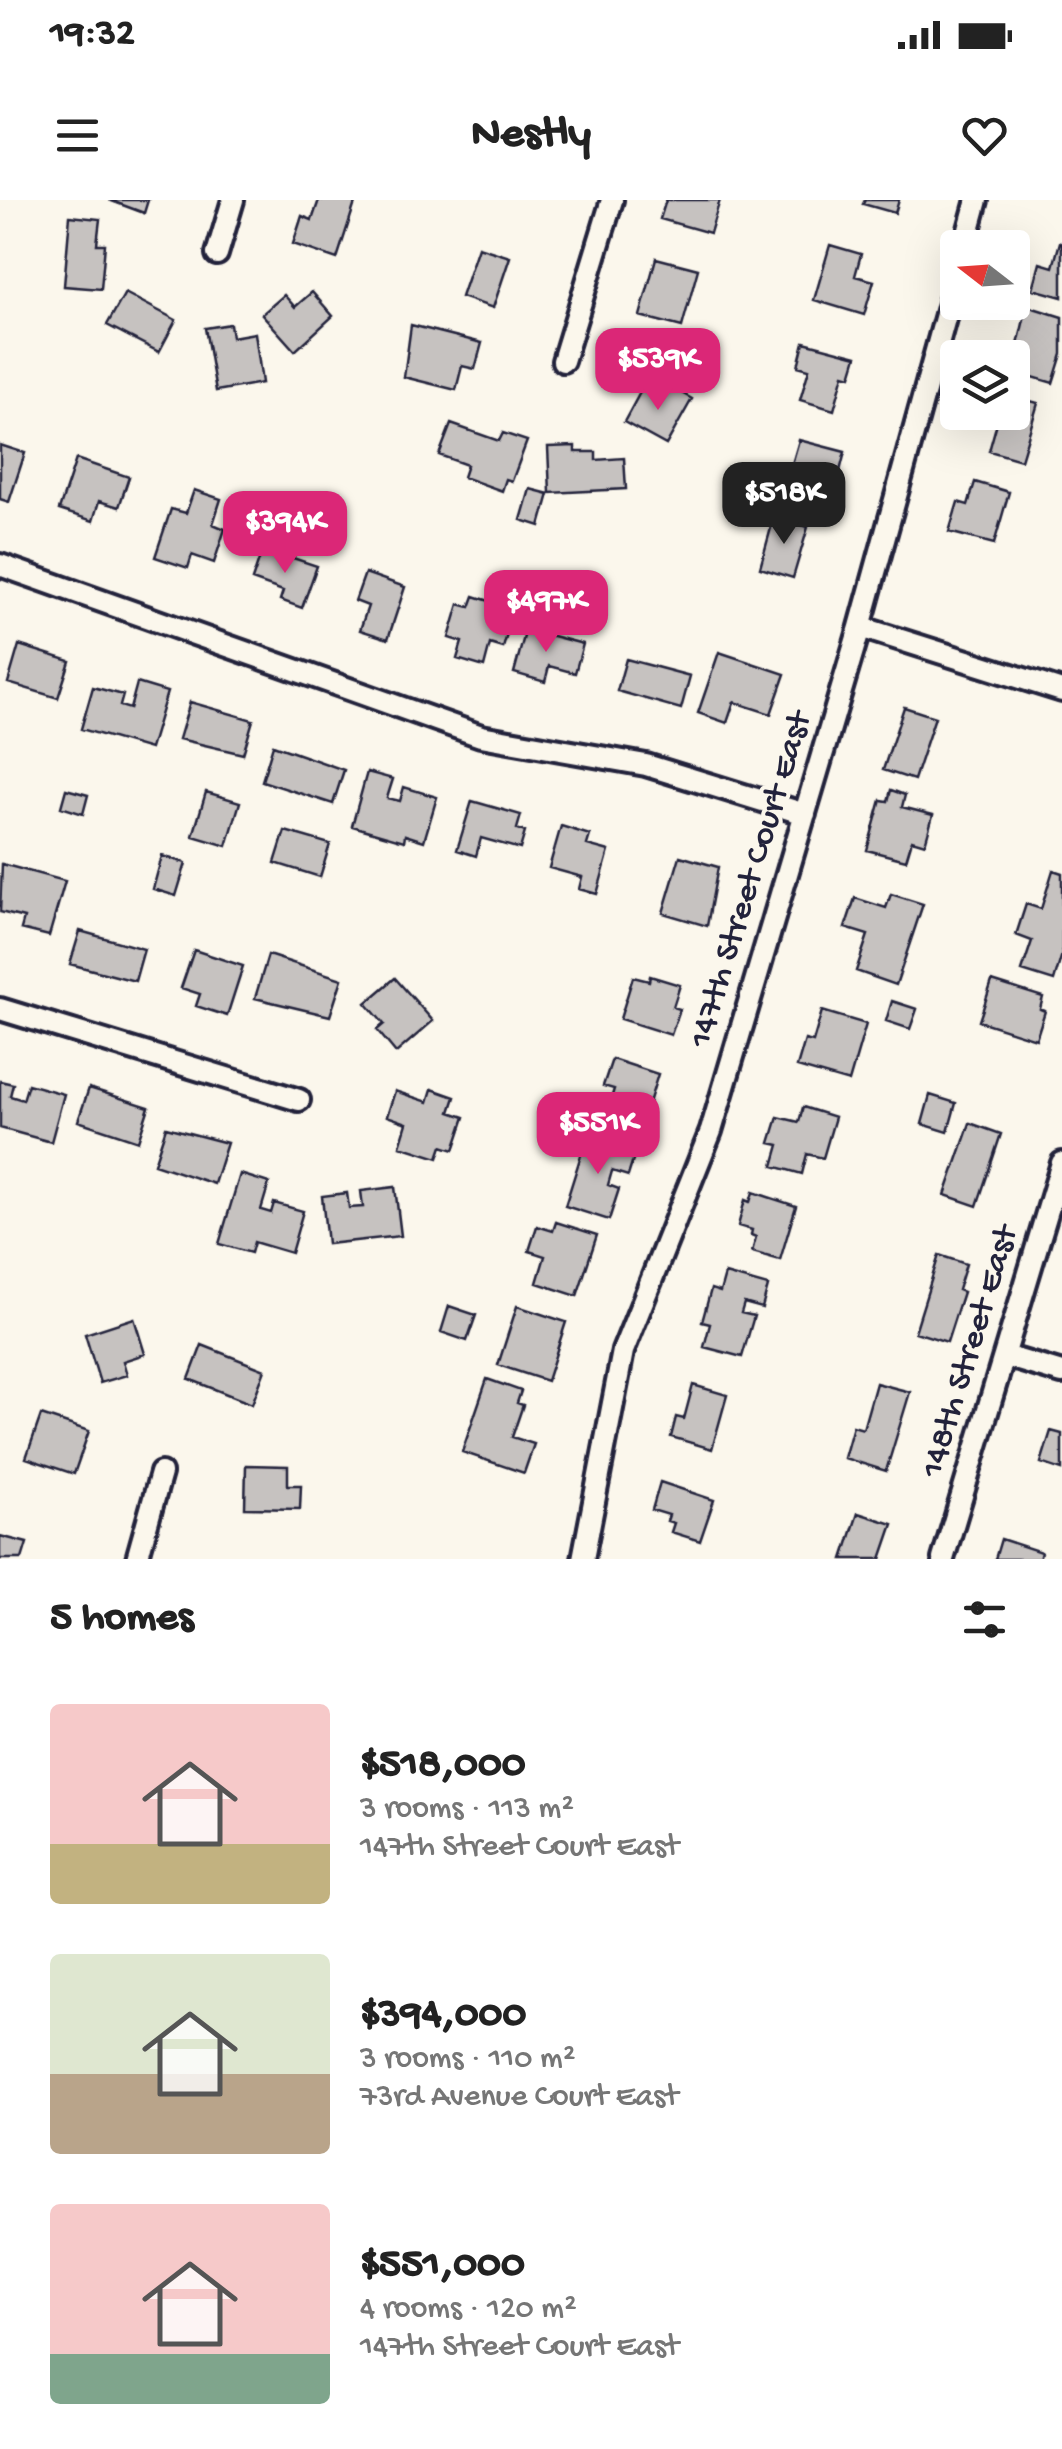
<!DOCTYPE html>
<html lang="en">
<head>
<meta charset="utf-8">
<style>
  :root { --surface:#fff; --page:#f6f6f6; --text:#222; --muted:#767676; --accent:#db2777 }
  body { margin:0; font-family:"Gochi Hand",sans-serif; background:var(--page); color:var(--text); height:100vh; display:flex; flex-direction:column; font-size:38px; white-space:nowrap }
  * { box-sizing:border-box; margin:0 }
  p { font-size:32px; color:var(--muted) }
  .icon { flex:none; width:55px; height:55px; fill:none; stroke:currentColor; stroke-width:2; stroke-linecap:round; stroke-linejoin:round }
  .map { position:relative; height:1359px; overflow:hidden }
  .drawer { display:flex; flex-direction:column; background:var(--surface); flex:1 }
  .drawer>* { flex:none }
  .needle { width:65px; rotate:287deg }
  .controls { position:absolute; left:940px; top:30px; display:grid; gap:20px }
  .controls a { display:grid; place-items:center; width:90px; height:90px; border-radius:10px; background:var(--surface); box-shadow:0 10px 40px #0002; font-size:50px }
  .price { position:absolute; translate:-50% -85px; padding:0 22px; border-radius:20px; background:var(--accent); color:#fff; font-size:32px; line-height:65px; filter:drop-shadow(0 2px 5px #0008) }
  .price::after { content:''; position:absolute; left:50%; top:60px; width:30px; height:22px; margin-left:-15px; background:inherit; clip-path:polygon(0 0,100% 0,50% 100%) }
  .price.selected { background:#222; color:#fff }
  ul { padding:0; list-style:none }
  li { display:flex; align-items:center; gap:30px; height:250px; padding:0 50px }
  li span { display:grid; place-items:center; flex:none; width:280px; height:200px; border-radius:10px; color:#555 }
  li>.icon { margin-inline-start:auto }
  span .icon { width:120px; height:120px; fill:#fffc; stroke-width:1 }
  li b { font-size:42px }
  h2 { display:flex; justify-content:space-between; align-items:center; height:120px; padding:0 50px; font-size:42px }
  .status { display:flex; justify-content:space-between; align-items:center; height:70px; padding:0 50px; background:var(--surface); direction:ltr }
  .status svg { height:28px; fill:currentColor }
  header { display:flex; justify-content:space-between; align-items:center; height:130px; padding:0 50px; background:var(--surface); font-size:45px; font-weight:700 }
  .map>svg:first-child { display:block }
  .building { fill:#c6c2c0; stroke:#22223b; stroke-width:2.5 }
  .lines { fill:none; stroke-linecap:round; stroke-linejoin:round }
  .minor-casing { stroke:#22223b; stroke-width:28 }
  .minor { stroke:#fbf7ec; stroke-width:20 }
  .labels { text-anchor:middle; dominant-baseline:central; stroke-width:8; stroke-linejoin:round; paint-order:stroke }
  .street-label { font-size:35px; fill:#22223b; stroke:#fbf7ec }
</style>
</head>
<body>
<div class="status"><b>19:32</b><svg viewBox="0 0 49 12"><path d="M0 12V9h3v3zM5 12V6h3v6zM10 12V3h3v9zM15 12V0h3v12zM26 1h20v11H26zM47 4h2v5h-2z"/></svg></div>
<header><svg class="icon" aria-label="menu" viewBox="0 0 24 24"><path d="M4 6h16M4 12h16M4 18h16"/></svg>Nestly<svg class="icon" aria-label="heart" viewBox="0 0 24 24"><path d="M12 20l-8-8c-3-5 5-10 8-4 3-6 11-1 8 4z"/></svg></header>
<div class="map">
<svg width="1062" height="1359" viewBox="0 0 1062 1359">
  <rect width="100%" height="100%" fill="#fbf7ec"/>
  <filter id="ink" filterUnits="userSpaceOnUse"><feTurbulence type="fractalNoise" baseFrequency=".01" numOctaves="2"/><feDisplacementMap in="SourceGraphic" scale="20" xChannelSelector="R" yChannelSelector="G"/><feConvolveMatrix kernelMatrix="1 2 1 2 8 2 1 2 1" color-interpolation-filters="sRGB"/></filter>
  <g filter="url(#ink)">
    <path class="building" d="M109,0H148L144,13Z
      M319,0H356L337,59L293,44L302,16L312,20Z
      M666,0H720L710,33L660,19Z
      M865,0H899L895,13L863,4Z
      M70,16L100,19L97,44H105L101,89L64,86Z
      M1060,42L1062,43V97L1033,89L1040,63L1053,67Z
      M830,45L861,54L855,76L874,81L864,115L814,100Z
      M478,47L510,57L493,108L461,97Z
      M656,58L698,69L682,127L640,116Z
      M312,92L333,116L295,151L262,114L284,95L295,107Z
      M125,93L176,120L159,152L107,125Z
      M1027,106L1062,117V154L1053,183L1012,171Z
      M230,124L232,137L255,133L262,183L216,191L205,128Z
      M411,125L482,143L475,169L462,166L456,190L404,177Z
      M804,142L857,156L851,176L844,174L834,210L800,200L809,169L798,166Z
      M664,183L692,199L666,245L624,222L643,187L658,195Z
      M1012,196L1038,203L1021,260L989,251L1000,212H1012Z
      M451,224L499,241L503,233L527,241L512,281L506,279L502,291L463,277L467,265L439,255Z
      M799,240L845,252L838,279L822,275L816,297L785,288Z
      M0,245L25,253L9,302L0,299Z
      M575,246V252H596V260L624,258L626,289L550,293L548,247Z
      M76,259L129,277L119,307L99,301L93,321L59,310Z
      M975,282L1009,292L994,344L949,332L958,302L968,305Z
      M530,289L549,294L540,326L521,320Z
      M194,290L221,299L213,324L225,329L214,363L192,355L188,368L155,357L171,309L186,313Z
      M774,317L808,327L793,378L760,368Z
      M263,348L317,366L302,408L280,400L283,391L252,380Z
      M365,373L405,387L388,439L360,430L368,406L355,401Z
      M474,396L502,405L495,427L508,431L503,448L490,444L484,467L457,459L462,442L449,438L459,404L470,407Z
      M526,429L583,444L575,473L549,466L545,482L514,473Z
      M19,445L70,461L58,498L8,483Z
      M719,452L785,474L771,514L734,502L727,523L698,513Z
      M626,459L690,476L681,509L617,491Z
      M137,483L167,492L150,549L81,529L93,487L123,495L120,506L130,509Z
      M190,502L253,520L243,554L179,539Z
      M904,507L935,517L914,580L883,570Z
      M273,545L344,570L333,604L262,581Z
      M367,572L393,579L387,598L400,601L404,587L437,597L424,641L405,635L404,641L352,626Z
      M66,589L88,595L83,614L61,607Z
      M891,590L905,595L902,607L933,615L925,644L912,640L906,660L867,650L881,600L888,601Z
      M206,592L240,602L227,646L193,636Z
      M472,601L521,615L517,629L525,632L520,649L481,638L476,656L457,650Z
      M561,626L590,635L587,645L609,651L597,694L579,689L582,677L549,668Z
      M285,631L330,644L320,677L275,663Z
      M162,656L186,663L176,696L153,689Z
      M680,656L718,667L707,726L663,713Z
      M2,664L65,681L49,736L21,729L24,718L0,712Z
      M1053,670L1062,673V754L1054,781L1022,771L1032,741L1016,735L1026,704L1041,709Z
      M891,694L923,704L896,785L856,771L868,735L845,728L855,698L886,708Z
      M80,731L144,749L135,781L70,764Z
      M194,750L243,766L227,816L196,806L200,794L181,788Z
      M268,755L342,779L330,816L255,798Z
      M650,776L680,785L673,807L680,809L671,835L620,819L633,777L649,781Z
      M395,778L433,821L396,853L377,830L384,824L366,803Z
      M992,781L1043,797L1040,809L1045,811L1036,839L979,821Z
      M892,801L917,809L910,829L886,821Z
      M822,811L866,824L849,882L797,867L805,840L813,842Z
      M612,859L658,874L639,935L603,924L614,889L603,886Z
      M0,881L13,884L10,896L23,900L28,884L64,894L51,942L0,928Z
      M89,888L149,907L138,941L78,921Z
      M432,889L455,897L450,912L465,917L454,950L442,946L438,958L400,946L407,923L387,916L395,891L428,902Z
      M930,895L956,903L948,932L922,924Z
      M803,907L835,917L823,958L807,954L802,974L773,966L779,945L770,943L778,917L799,922Z
      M970,923L1001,934L977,1006L945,995Z
      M166,927L227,943L214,984L154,964Z
      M587,936L636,951L628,976L612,971L608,985L619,989L609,1020L565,1006Z
      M240,974L269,983L261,1010L271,1013L274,1003L303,1011L291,1053L254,1042L251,1053L219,1044Z
      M395,987L401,1036L327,1044L322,996L347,993L349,1008L363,1007L361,991Z
      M753,992L796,1006L780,1060L752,1052L756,1037L751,1035L752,1030L738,1026L745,1000L750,1002Z
      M556,1022L597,1035L577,1096L537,1083L545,1056L529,1051L537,1026L553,1031Z
      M939,1055L966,1064L958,1090L963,1092L947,1142L915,1132Z
      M725,1074L768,1086L762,1108L744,1103L741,1113L754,1116L742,1157L704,1147L710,1124L702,1122L711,1089L720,1092Z
      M449,1106L476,1115L467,1141L441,1132Z
      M517,1106L566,1122L547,1181L498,1165Z
      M134,1118L145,1154L123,1161L127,1175L100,1183L85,1134Z
      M202,1145L265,1170L252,1204L189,1179Z
      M487,1179L521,1191L517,1203L523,1205L512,1237L534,1244L524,1273L462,1252Z
      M876,1183L910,1192L886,1271L844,1258L853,1226L863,1229Z
      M693,1185L727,1195L712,1249L671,1237L676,1217L684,1219Z
      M41,1215L89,1231L74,1274L26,1258Z
      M1051,1231L1062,1234V1270L1041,1263Z
      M246,1265L288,1266V1285H301L300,1309L245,1308Z
      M660,1282L714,1300L700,1341L671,1332L674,1323L667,1321L669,1315L652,1310Z
      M858,1313L893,1324L881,1359H843Z
      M0,1336L27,1343L22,1359H0Z
      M1001,1339L1041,1352L1039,1359H995Z"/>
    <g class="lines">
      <g class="minor-casing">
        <path id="minor" d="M964,48L977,0
          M217,54L233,0
          M563,161L612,0
          M0,365L481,536L646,565L805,614
          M860,427L1062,491
          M0,809L299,900
          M1005,1156L1062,1173
          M137,1359L161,1273
          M583,1359L623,1151L711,931L860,427L958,71
          M943,1359L1062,963"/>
      </g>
      <use href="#minor" class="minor"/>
    </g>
  </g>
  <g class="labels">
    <g class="street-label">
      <text transform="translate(752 680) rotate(-73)">147th Street Court East</text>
      <text transform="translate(971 1152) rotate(-73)">148th Street East</text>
    </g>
  </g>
</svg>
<div class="controls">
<a><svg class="needle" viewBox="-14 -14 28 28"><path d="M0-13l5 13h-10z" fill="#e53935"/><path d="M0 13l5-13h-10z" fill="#767676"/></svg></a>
<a><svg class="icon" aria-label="layers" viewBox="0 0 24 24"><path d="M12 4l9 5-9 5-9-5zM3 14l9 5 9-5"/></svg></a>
</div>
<b class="price" style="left:658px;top:213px">$539K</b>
<b class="price selected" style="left:784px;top:347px">$518K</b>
<b class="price" style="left:285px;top:376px">$394K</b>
<b class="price" style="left:546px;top:455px">$497K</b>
<b class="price" style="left:598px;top:977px">$551K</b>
</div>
<section class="drawer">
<h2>5 homes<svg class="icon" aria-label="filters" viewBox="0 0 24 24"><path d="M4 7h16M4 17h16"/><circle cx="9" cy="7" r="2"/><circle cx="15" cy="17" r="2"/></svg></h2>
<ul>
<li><span style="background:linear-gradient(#f6c9c9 70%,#c2b280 0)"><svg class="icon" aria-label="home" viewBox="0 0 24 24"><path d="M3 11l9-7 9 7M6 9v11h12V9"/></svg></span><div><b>$518,000</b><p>3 rooms · 113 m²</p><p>147th Street Court East</p></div></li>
<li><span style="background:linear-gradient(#dfe7d0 60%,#b9a48a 0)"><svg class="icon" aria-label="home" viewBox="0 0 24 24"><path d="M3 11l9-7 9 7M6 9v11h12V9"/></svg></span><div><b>$394,000</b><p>3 rooms · 110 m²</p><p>73rd Avenue Court East</p></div></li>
<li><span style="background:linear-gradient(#f6c9c9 75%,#7fa58c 0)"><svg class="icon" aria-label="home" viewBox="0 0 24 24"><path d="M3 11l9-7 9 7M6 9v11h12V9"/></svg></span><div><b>$551,000</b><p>4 rooms · 120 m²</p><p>147th Street Court East</p></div></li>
</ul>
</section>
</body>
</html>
